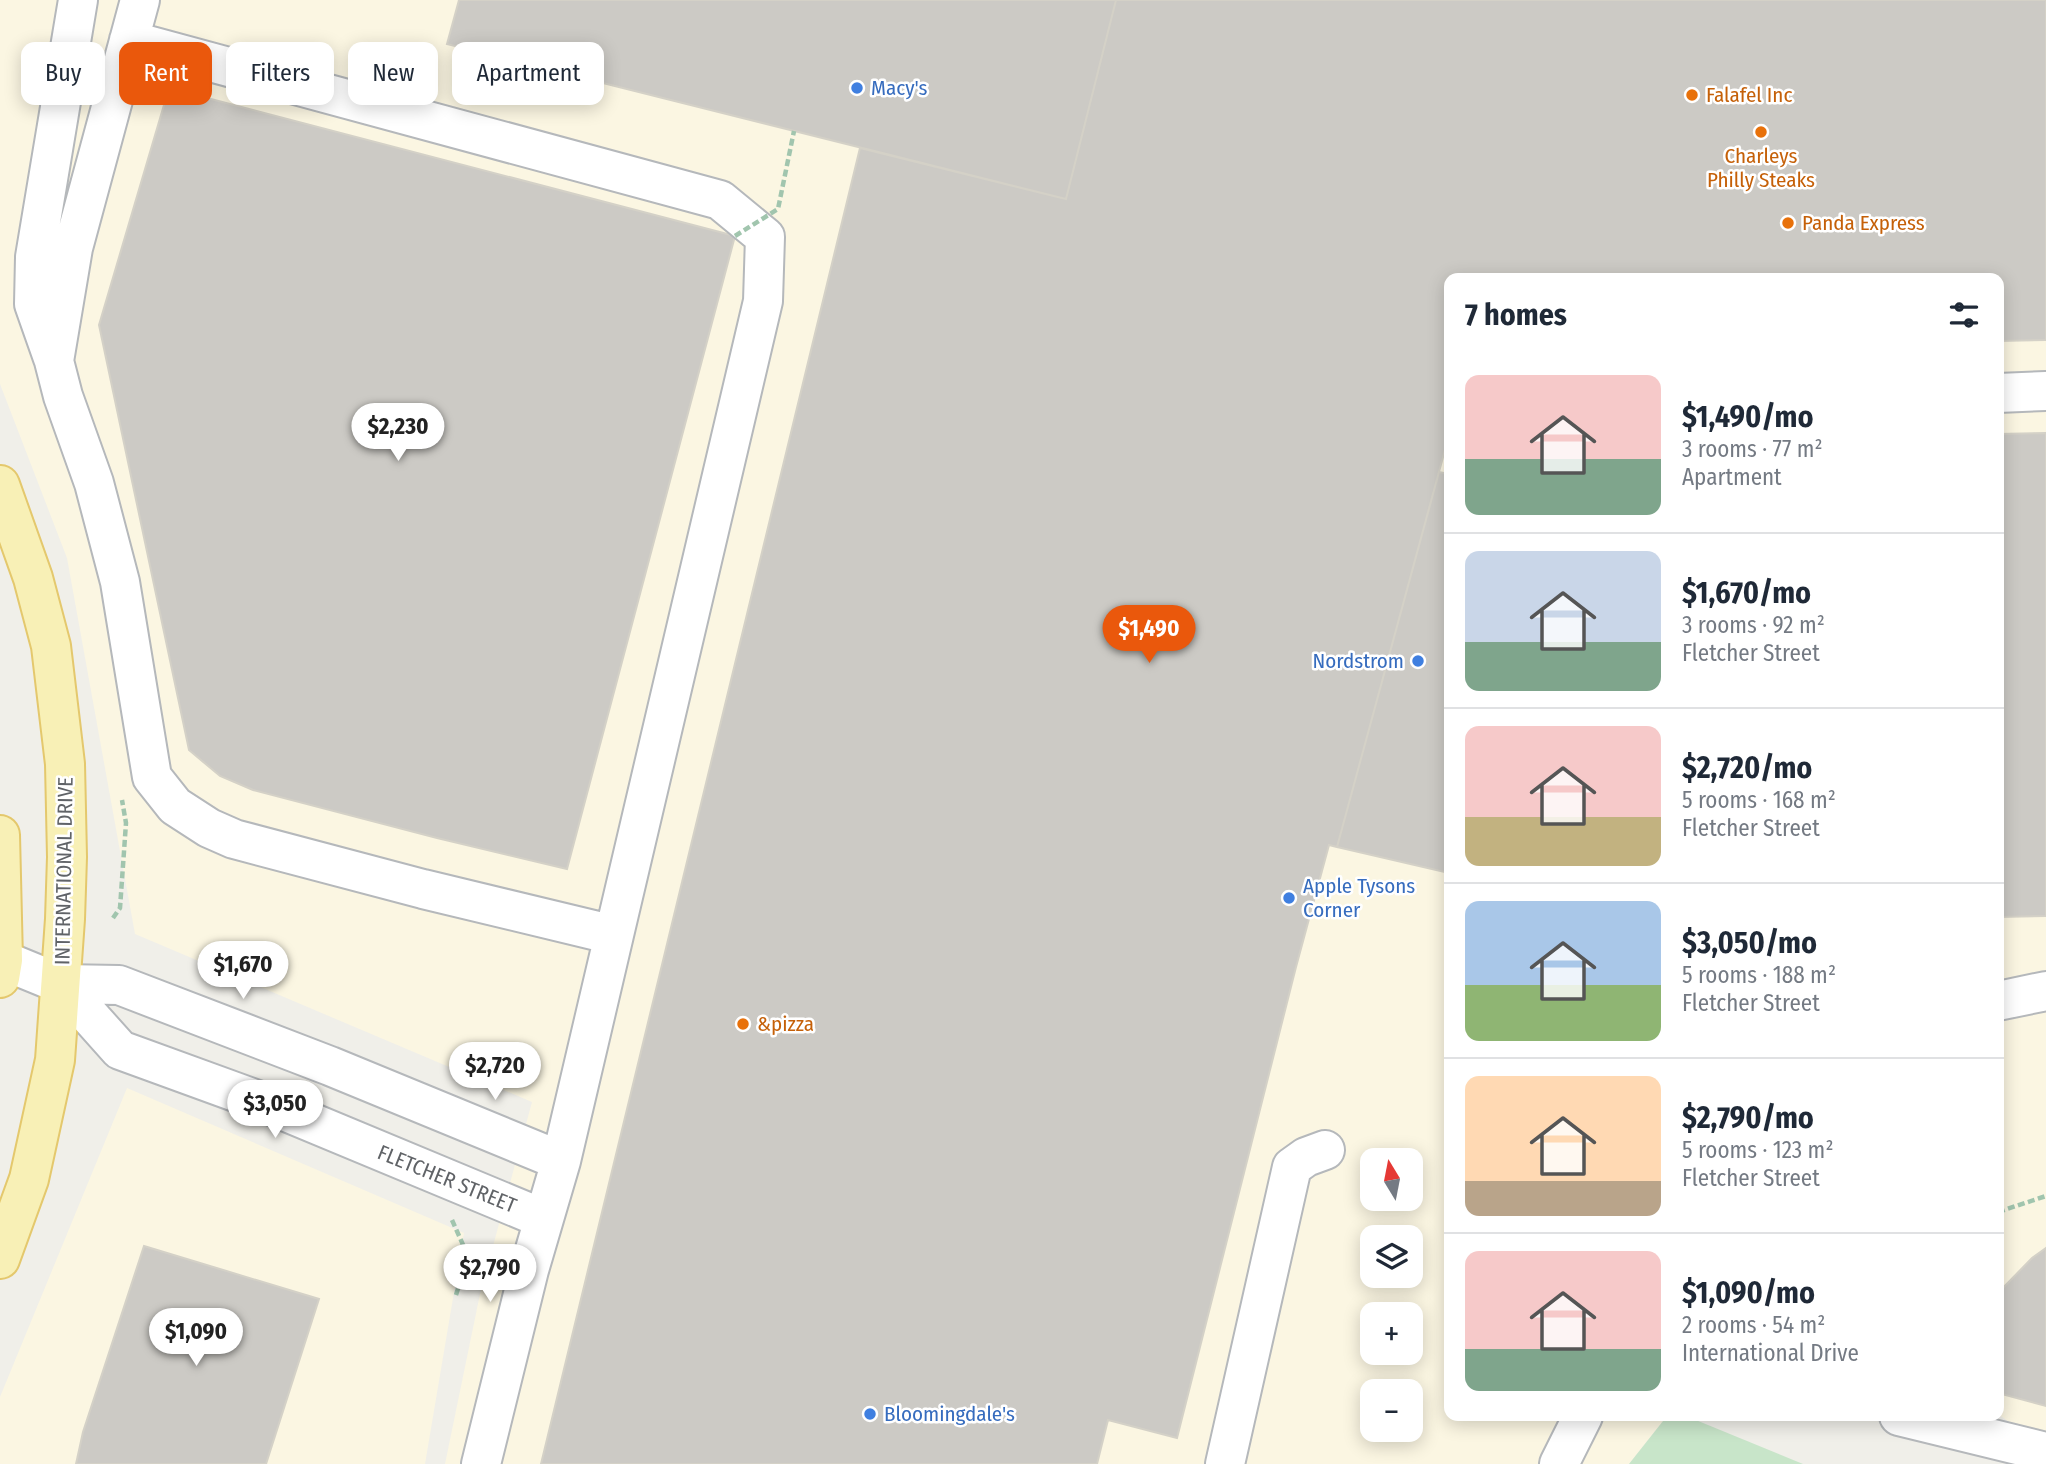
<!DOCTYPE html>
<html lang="en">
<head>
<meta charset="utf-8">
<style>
  :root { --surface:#fff; --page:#f6f6f7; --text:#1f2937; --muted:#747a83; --line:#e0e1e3; --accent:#ea580c }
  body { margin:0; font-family:"Fira Sans Condensed",sans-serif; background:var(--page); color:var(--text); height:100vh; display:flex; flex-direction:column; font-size:26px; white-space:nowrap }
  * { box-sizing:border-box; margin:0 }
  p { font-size:23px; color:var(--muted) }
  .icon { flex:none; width:38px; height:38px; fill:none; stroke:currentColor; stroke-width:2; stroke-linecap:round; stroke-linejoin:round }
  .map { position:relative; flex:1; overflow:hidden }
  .sheet { position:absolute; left:1444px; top:273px; width:560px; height:1148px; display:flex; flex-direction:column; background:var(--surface); border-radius:14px; box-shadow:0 4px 18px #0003 }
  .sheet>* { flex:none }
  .top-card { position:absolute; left:21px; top:42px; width:665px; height:63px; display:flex; gap:14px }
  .needle { width:46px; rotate:350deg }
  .fabs { position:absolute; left:1360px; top:1148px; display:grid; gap:14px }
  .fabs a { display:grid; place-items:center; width:63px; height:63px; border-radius:14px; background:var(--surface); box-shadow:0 4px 18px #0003; font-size:35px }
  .price { position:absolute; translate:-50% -60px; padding:0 16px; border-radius:24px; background:#fff; color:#222; font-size:23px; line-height:46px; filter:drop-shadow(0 2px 4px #0008) }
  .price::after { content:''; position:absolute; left:50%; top:42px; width:21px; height:16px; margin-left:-10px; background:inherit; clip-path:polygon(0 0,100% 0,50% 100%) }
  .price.current { background:var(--accent); color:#fff }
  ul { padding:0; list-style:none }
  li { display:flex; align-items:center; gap:21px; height:175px; padding:0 21px }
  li+li { border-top:2px solid var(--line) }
  li span { display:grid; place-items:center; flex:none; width:196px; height:140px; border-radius:14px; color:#555 }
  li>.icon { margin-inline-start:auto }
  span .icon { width:84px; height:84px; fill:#fffc; stroke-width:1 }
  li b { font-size:30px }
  h2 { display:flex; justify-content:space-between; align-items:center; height:84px; padding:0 21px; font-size:30px }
  .pill { padding:0 24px; border-radius:14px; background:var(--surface); box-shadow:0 4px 18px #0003; font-size:24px; line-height:63px }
  .pill.current { background:var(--accent); color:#fff }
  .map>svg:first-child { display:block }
  .commercial { fill:#fbf6e2; fill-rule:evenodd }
  .green { fill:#c8e5c9 }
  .building { fill:#cccac5; stroke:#d4d1c7; stroke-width:2 }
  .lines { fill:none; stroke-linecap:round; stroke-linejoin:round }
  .minor-casing { stroke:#b5b8bb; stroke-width:42 }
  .major-casing { stroke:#e4c86d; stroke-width:42 }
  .path { stroke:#a1c5ae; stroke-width:4.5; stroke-dasharray:7 3.5; stroke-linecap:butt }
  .minor { stroke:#fff; stroke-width:38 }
  .major { stroke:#f8f0b6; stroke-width:38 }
  .path-bridge { stroke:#a1c5ae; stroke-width:4.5; stroke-dasharray:7 3.5; stroke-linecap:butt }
  .shop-dot { fill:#3f7fe0; stroke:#fff; stroke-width:2.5 }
  .food-dot { fill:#e8710a; stroke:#fff; stroke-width:2.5 }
  .labels { text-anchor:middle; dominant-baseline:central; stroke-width:5; stroke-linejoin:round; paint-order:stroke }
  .shop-label { font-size:21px; fill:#366cbe; stroke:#fff; text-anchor:start }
  .food-label { font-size:21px; fill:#c56008; stroke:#fff; text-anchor:start }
  .street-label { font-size:21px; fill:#606367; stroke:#fff }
</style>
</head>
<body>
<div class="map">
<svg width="2046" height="1464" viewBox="0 0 2046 1464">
  <rect width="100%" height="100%" fill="#f0efe9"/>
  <path class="commercial" d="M0,0H2046V1449L1998,1414V278H1449V1416H1667L1629,1464H445L480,1294L532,1102L135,934L67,558L0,384ZM1372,1160H1410V1199H1372ZM1372,1237H1410V1276H1372ZM1372,1314H1410V1353H1372ZM1372,1391H1410V1430H1372Z
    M127,1088L464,1233L425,1464H0V1397Z"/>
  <path class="green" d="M1667,1416H1686L1803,1464H1629Z"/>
  <path class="building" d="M459,0H1116L1066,199L447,44Z
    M1116,0H2046V340L1998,341V278H1449V435L1337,847L1329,845L1296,967L1177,1438L1108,1420L1097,1464H541L860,148L1066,199Z
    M169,88L735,236L567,869L437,838L253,790L220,776L189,750L99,325Z
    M2046,433V916L1998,917V434Z
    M1439,472L1449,474V873L1337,847Z
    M144,1246L319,1299L266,1464H76L83,1432Z
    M2046,1248V1406L1998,1393V1293L2032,1258Z"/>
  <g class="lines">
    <g class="minor-casing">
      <path id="minor" d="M140,0L73,248L54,361L63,396L94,483L120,582L152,777L175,806L209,828L234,839L423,889L614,935L561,1161L529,1270L481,1464
        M129,40L720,200L765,237L763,301L614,935
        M53,358L34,304L35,257L78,0
        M1998,393L2046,391
        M0,959L61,984L119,985L330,1066L561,1161
        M61,984L120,1050L260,1101L544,1219
        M1998,1001L2046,991
        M1899,1416L2046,1452
        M1225,1464L1292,1167L1306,1157L1325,1150
        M1559,1464L1583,1416"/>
    </g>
    <g class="major-casing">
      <path id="major" d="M0,485L33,578L51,646L65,764L67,857L65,919L55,1060L29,1179L0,1259
        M0,835L3,960L0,978"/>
    </g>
    <path class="path" d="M113,918L120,908L126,823L122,800
      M1998,1212L2046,1196
      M452,1220L468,1256L456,1295"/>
    <use href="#minor" class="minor"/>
    <use href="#major" class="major"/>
    <path class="path-bridge" d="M735,236L778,209L794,131"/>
  </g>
  <g class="shop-dot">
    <circle cx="857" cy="88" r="7"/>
    <circle cx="1418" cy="661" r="7"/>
    <circle cx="1289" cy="898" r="7"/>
    <circle cx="870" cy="1414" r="7"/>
  </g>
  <g class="food-dot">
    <circle cx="1692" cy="95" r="7"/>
    <circle cx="1761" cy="132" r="7"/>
    <circle cx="1788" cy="223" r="7"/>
    <circle cx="743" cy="1024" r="7"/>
  </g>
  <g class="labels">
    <g class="shop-label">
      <text x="871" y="88">Macy's</text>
      <text x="1404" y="661" text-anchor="end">Nordstrom</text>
      <text x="1303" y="886">Apple Tysons<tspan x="1303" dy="24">Corner</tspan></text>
      <text x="884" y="1414">Bloomingdale's</text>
    </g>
    <g class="food-label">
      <text x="1706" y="95">Falafel Inc</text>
      <text x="1761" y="156" text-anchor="middle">Charleys<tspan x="1761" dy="24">Philly Steaks</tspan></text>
      <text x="1802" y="223">Panda Express</text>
      <text x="757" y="1024">&amp;pizza</text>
    </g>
    <g class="street-label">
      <text transform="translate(64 871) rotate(-89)">INTERNATIONAL DRIVE</text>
      <text transform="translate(447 1179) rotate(22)">FLETCHER STREET</text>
    </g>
  </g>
</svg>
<div class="fabs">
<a><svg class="needle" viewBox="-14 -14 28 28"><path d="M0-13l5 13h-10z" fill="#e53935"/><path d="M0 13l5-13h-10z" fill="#747a83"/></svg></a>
<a><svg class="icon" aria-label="layers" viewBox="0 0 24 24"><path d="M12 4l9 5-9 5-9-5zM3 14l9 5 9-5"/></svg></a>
<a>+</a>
<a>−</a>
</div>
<b class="price" style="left:398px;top:463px">$2,230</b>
<b class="price current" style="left:1149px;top:665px">$1,490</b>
<b class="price" style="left:243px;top:1001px">$1,670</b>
<b class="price" style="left:495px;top:1102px">$2,720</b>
<b class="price" style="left:275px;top:1140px">$3,050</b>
<b class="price" style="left:490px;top:1304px">$2,790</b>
<b class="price" style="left:196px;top:1368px">$1,090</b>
<div class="top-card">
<a class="pill">Buy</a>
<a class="pill current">Rent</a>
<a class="pill">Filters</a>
<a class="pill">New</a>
<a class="pill">Apartment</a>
</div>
<section class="sheet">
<h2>7 homes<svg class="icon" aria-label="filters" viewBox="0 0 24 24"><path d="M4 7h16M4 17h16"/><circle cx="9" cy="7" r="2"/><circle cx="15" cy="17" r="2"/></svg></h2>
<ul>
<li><span style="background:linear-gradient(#f6c9c9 60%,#7fa58c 0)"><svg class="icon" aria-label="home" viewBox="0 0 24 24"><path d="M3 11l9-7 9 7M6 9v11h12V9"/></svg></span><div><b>$1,490/mo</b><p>3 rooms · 77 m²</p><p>Apartment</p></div></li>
<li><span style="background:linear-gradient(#c9d6e8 65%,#7fa58c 0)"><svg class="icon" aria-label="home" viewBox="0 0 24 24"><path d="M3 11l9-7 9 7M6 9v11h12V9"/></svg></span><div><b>$1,670/mo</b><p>3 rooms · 92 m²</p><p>Fletcher Street</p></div></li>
<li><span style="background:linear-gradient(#f6c9c9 65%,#c2b280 0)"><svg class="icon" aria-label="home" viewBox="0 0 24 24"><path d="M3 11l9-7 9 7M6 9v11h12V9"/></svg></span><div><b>$2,720/mo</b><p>5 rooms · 168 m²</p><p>Fletcher Street</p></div></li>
<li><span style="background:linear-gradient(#a9c7e8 60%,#8fb573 0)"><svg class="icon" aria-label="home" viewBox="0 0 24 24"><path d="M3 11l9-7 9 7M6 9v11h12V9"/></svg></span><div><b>$3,050/mo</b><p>5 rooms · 188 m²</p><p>Fletcher Street</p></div></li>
<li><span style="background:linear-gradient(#ffd9b3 75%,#b9a48a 0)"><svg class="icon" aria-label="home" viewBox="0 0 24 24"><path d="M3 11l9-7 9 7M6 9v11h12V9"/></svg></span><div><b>$2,790/mo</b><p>5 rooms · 123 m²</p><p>Fletcher Street</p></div></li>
<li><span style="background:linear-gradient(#f6c9c9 70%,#7fa58c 0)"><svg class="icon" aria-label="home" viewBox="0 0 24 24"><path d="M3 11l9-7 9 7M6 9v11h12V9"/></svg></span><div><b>$1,090/mo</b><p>2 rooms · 54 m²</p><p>International Drive</p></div></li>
</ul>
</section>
</div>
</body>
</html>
